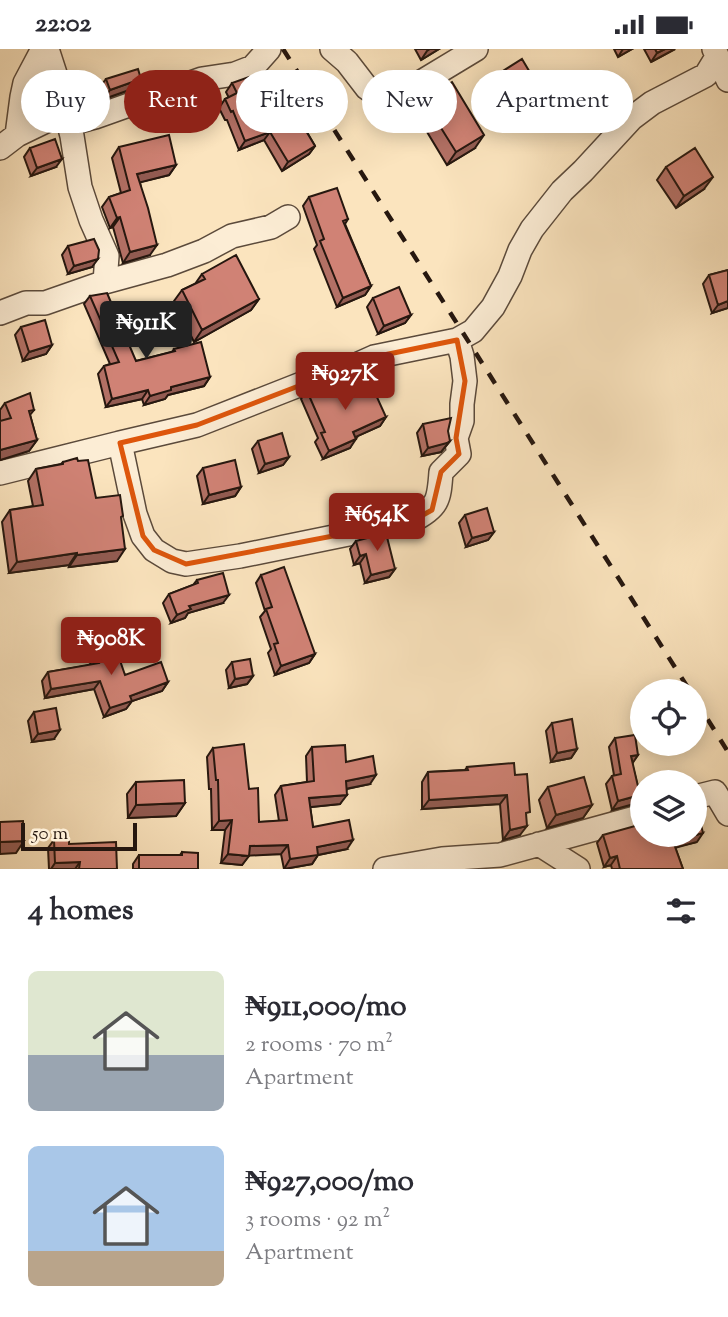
<!DOCTYPE html>
<html lang="en">
<head>
<meta charset="utf-8">
<style>
  :root { --surface:#fff; --page:#f2f2f3; --text:#2b2b33; --muted:#7c7c81; --accent:#8f2418 }
  body { margin:0; font-family:"Sorts Mill Goudy",serif; background:var(--page); color:var(--text); height:100vh; display:flex; flex-direction:column; font-size:26px; white-space:nowrap }
  * { box-sizing:border-box; margin:0 }
  p { font-size:23px; color:var(--muted) }
  .icon { flex:none; width:38px; height:38px; fill:none; stroke:currentColor; stroke-width:2; stroke-linecap:round; stroke-linejoin:round }
  .map { position:relative; height:820px; overflow:hidden }
  .details { display:flex; flex-direction:column; background:var(--surface); flex:1 }
  .details>* { flex:none }
  .guide { position:absolute; left:21px; top:21px; width:686px; height:63px; display:flex; gap:14px }
  .tools { position:absolute; left:630px; top:630px; display:grid; gap:14px }
  .tools a { display:grid; place-items:center; width:77px; height:77px; border-radius:50%; background:var(--surface); box-shadow:0 4px 18px #0003; font-size:35px }
  .scale { position:absolute; left:21px; bottom:18px; width:116px; box-sizing:border-box; padding-left:7px; border:4px solid #26170f; border-top:0; font-size:19px; line-height:24px; white-space:nowrap; color:#26170f; -webkit-text-stroke:5px #fcedd5; paint-order:stroke }
  .price { position:absolute; translate:-50% -60px; padding:0 16px; border-radius:7px; background:var(--accent); color:#fff; font-size:23px; line-height:46px; filter:drop-shadow(0 2px 4px #0008) }
  .price::after { content:''; position:absolute; left:50%; top:42px; width:21px; height:16px; margin-left:-10px; background:inherit; clip-path:polygon(0 0,100% 0,50% 100%) }
  .price.current { background:#222; color:#fff }
  ul { padding:0; list-style:none }
  li { display:flex; align-items:center; gap:21px; height:175px; padding:0 28px }
  li span { display:grid; place-items:center; flex:none; width:196px; height:140px; border-radius:10px; color:#555 }
  li>.icon { margin-inline-start:auto }
  span .icon { width:84px; height:84px; fill:#fffc; stroke-width:1 }
  li b { font-size:30px }
  h2 { display:flex; justify-content:space-between; align-items:center; height:84px; padding:0 28px; font-size:30px }
  .chip { padding:0 24px; border-radius:32px; background:var(--surface); box-shadow:0 4px 18px #0003; font-size:24px; line-height:63px }
  .chip.current { background:var(--accent); color:#fff }
  .status { display:flex; justify-content:space-between; align-items:center; height:49px; padding:0 35px; background:var(--surface); direction:ltr }
  .status svg { height:19px; fill:currentColor }
  .map>svg:first-child { display:block }
  .lines { fill:none; stroke-linecap:round; stroke-linejoin:round }
  .minor-casing { stroke:#5b4a3b; stroke-width:26 }
  .minor { stroke:#fcedd5; stroke-width:23 }
  .rail { stroke:#26170f; stroke-width:4.5; stroke-dasharray:12 12; stroke-linecap:butt }
  .wall { fill:#b37065; stroke:#26170f; stroke-width:2 }
  .shaded-wall { fill:#925b52; stroke:#26170f; stroke-width:2 }
  .building { fill:#d08275; stroke:#26170f; stroke-width:2 }
  .marked { fill:none; stroke:#de560c; stroke-width:5; stroke-linejoin:round }
</style>
</head>
<body>
<div class="status"><b>22:02</b><svg viewBox="0 0 49 12"><path d="M0 12V9h3v3zM5 12V6h3v6zM10 12V3h3v9zM15 12V0h3v12zM26 1h20v11H26zM47 4h2v5h-2z"/></svg></div>
<div class="map">
<svg width="728" height="820" viewBox="0 0 728 820">
  <rect width="100%" height="100%" fill="#fbe4be"/>
  <filter id="stains"><feTurbulence type="fractalNoise" baseFrequency=".00286" numOctaves="4"/><feColorMatrix values="0 0 0 0 .2 0 0 0 0 .09 0 0 0 0 .02 0 0 0 .5 -.17"/></filter>
  <radialGradient id="worn" r=".72"><stop offset=".6" stop-color="#630" stop-opacity="0"/><stop offset="1" stop-color="#630" stop-opacity=".3"/></radialGradient>
  <g class="lines">
    <g class="minor-casing">
      <path id="minor" d="M332,0L347,13L367,39L381,49L423,32L476,0
        M714,0L728,31
        M69,75L95,68L202,30L235,25L253,18L269,0
        M17,86L50,70L67,64
        M0,99L17,86L22,48L25,34L43,0
        M105,233L167,216L204,202L232,187L271,178L288,168
        M0,264L26,254H45L105,233L107,207L91,171L80,138L72,87L60,40L47,0
        M120,394L197,376L309,332L336,325L374,308L457,291
        M0,424L120,394L135,465L143,487L154,501L172,512L186,515L240,507L412,472C438,457 439,453 441,423L459,405L456,389L462,372V355L465,332L462,307L457,291L473,282L493,258L510,227L520,201L532,180L562,142L583,122L632,69L652,54L706,26L717,8
        M695,748L715,743L728,765
        M539,795L578,820
        M385,820L442,810L500,806L642,767"/>
    </g>
    <use href="#minor" class="minor"/>
    <path class="rail" d="M283,0L690,642
      M695,650L728,703"/>
  </g>
  <path class="wall" d="M415,0H439L421,11Z
    M614,0H632L618,8Z
    M644,0H675L651,13Z
    M106,30H141L135,39L104,50L100,38Z
    M490,30L541,42L532,54L499,74L481,43Z
    M232,34L298,68L315,97L309,105L282,122L264,91L239,101L227,71H225L219,59L225,50L229,49L226,43Z
    M423,50L475,99L447,116L415,63Z
    M119,98L176,116L169,126L140,133L150,206L123,214L113,178L110,179L102,158L109,148L121,144L112,109Z
    M30,99L56,118L31,127L24,108Z
    M666,118L704,140L676,159L657,131Z
    M309,148L348,170L345,175L371,237L365,246L337,258L314,200L317,196L303,157Z
    M68,197L92,218L68,225L62,206Z
    M728,221V259L712,264L703,235L709,226Z
    M202,225L259,250L251,261L194,293L174,252L182,241L195,235Z
    M90,247L136,312L172,303L174,300L210,328L204,337L168,346L165,350L144,356L142,350L106,358L98,325L104,317L110,315L84,255Z
    M373,249L411,266L405,274L378,285L367,258Z
    M21,278L52,296L46,305L23,312L15,286Z
    M307,342L342,348L386,368L380,377L355,388L350,399L323,410L315,393L318,389L301,350Z
    M5,354L34,361L30,366L37,391L29,402L0,411V361Z
    M423,375L450,392L441,403L422,407L417,384Z
    M258,392L289,408L283,416L259,424L252,400Z
    M63,413L96,449L121,470L117,512L69,518V516L9,524L2,473L10,461L33,457L28,432L36,420L61,415Z
    M203,419L241,438L235,447L203,455L197,427Z
    M465,466L494,483L488,491L466,498L459,474Z
    M356,492L395,520L389,528L365,534L360,514L354,516L350,500Z
    M261,526L315,605L309,614L275,626L268,604L271,600L260,568L265,562L256,534Z
    M197,531L223,554L188,564L185,569L171,574L163,554L169,545L193,536Z
    M94,600L125,626L168,633L162,642L132,652L126,660L104,668L94,640L45,649L42,632L48,623L91,616L88,609Z
    M232,613L253,627L247,635L229,639L226,621Z
    M34,663L54,690L32,693L28,672Z
    M552,674L577,700L571,709L551,713L546,682Z
    M615,689L638,706L632,714L640,746L634,755L612,761L606,735L612,727L614,726L609,698Z
    M312,698L346,713L370,735L347,740L340,755L310,758L313,778L347,800L318,806L312,815L284,820L281,805L249,806L242,816L221,814L225,781H212L211,740H209L207,708L213,699L249,740L259,773L279,772L275,746L281,737L307,733L306,707Z
    M467,718L515,726L526,769L520,786L503,791L500,755L422,760V733L428,723L465,721Z
    M136,733L185,754L176,767L128,769L127,745Z
    M548,738L592,756L583,769L547,779L539,751Z
    M603,786L697,793L675,798L683,820H612L611,816L604,818L597,794Z
    M54,791L69,795L117,820H49L48,799Z
    M182,803L198,820H133V815L139,806H180Z"/>
  <path class="shaded-wall" d="M430,0H439L421,11L427,2Z
    M623,0H632L618,8Z
    M665,0H675L651,13L657,4Z
    M141,30L135,39L104,50L110,41Z
    M541,42L532,54L499,74L508,61Z
    M270,83L264,91L239,101L245,92Z
    M484,86L475,99L447,116L456,103Z
    M315,97L309,105L282,122L288,113Z
    M62,110L56,118L31,127L37,119Z
    M176,116L169,126L130,136L137,125Z
    M713,128L704,140L676,159L684,147Z
    M120,168L113,178L110,179L117,169Z
    M157,196L150,206L123,214L130,203Z
    M98,210L92,218L68,225L74,217Z
    M371,237L365,246L337,258L343,249Z
    M259,250L251,261L194,293L202,281Z
    M728,252V259L712,264L718,256Z
    M411,266L405,274L378,285L384,277Z
    M52,296L46,305L23,312L29,303Z
    M210,328L204,337L168,346L165,350L144,356L150,347L171,338Z
    M148,341L142,350L106,358L112,350Z
    M386,368L380,377L347,392L353,383Z
    M356,390L350,399L323,410L329,402Z
    M37,391L29,402L0,411V401Z
    M450,392L441,403L422,407L428,399Z
    M289,408L283,416L259,424L265,415Z
    M241,438L235,447L203,455L209,446Z
    M494,483L488,491L466,498L472,489Z
    M125,500L117,512L69,518L77,506Z
    M77,504L69,516L9,524L17,513Z
    M366,505L360,514L354,516L360,507Z
    M395,520L389,528L365,534L371,526Z
    M229,546L223,554L188,564L185,569L171,574L177,566L189,557Z
    M315,605L309,614L275,626L281,617Z
    M253,627L247,635L229,639L235,630Z
    M100,632L94,640L45,649L51,640Z
    M168,633L162,642L132,652L126,660L104,668L110,659L130,647Z
    M60,681L54,690L32,693L38,685Z
    M577,700L571,709L551,713L557,704Z
    M638,706L632,715L631,707Z
    M376,726L370,735L340,741L346,732Z
    M347,746L340,755L302,759L309,749Z
    M507,746L500,755L422,760L429,751Z
    M640,746L634,755L612,761L618,752Z
    M185,754L176,767L128,769L136,756Z
    M592,756L583,769L547,779L556,766Z
    M232,771L225,781H212L219,772Z
    M527,777L520,786L503,791L510,781Z
    M703,784L697,793L667,801L673,792Z
    M353,791L347,800L318,806L312,815L284,820L290,810L317,798Z
    M24,792L16,804L0,805V793Z
    M288,796L281,805L243,807L250,797Z
    M228,805L249,807L242,816L221,814Z
    M617,807L611,816L604,818L610,809Z
    M80,813L75,820H51L55,814Z"/>
  <path class="building" d="M655,0H665L657,4Z
    M522,10L541,42L508,61L490,30Z
    M138,20L141,30L110,41L106,30Z
    M249,28L258,47L286,32L302,61L296,65L315,97L288,113L270,83L245,92L233,62L231,63L225,50L237,44L232,34Z
    M452,33L484,86L456,103L423,50Z
    M169,86L176,116L137,125L148,159L157,196L130,203L120,168L117,169L109,148L130,141L119,98Z
    M55,90L62,110L37,119L30,99Z
    M695,99L713,128L684,147L666,118Z
    M337,139L348,170L343,172L371,237L343,249L320,192L324,190L309,148Z
    M94,190L99,201L98,210L74,217L68,197Z
    M236,206L259,250L202,281L182,241L205,230L202,225Z
    M728,221V252L718,256L709,226Z
    M399,238L411,266L384,277L373,249Z
    M107,244L136,312L175,302L174,300L201,293L210,328L171,338V341L150,347L148,341L112,350L104,317L119,313L90,247Z
    M45,271L52,296L29,303L21,278Z
    M335,333L342,348L371,335L386,368L353,383L356,390L329,402L321,384L325,383L307,342Z
    M30,344L34,361L29,362L37,391L0,401V372L11,369L5,354Z
    M451,369L448,382L450,392L447,394L428,399L423,375Z
    M282,384L289,408L265,415L258,392Z
    M77,409L78,412L88,411L96,449L120,446L123,467L121,468L125,500L77,506V504L17,513L10,461L43,456L36,420L63,415V413Z
    M235,411L241,438L209,446L203,419Z
    M487,459L494,483L472,489L465,466Z
    M386,484L395,520L371,526L366,505L360,507L356,492Z
    M284,518L315,605L281,617L274,595L278,594L266,560L272,558L261,526Z
    M223,524L229,546L189,557L191,560L177,566L169,545L198,534L197,531Z
    M114,594L125,626L161,613L168,633L130,647L132,652L110,659L100,632L51,640L48,623L99,614L94,600Z
    M250,610L253,627L235,630L232,613Z
    M56,659L60,681L38,685L34,663Z
    M572,670L577,700L557,704L552,674Z
    M635,686L638,706L631,707L640,746L618,752L612,727L621,725L615,689Z
    M244,695L249,740L258,739L259,773L287,771L281,737L314,732L312,698L345,696L346,713L373,707L376,726L346,732L347,746L309,749L313,778L349,771L353,791L317,798L318,806L290,810L288,796L250,797L249,807L228,805L232,771L219,772L218,731H216L213,699Z
    M514,714L515,726L527,725L530,763L526,764L527,777L510,781L507,746L429,751L428,723L468,721L467,718Z
    M584,728L592,756L556,766L548,738Z
    M184,731L185,754L136,756V733Z
    M695,760H697L703,784L673,792L683,820H620L617,807L610,809L603,786L642,775V786H695Z
    M23,772L24,792L0,793V773Z
    M69,790V795L116,793L117,820H79L80,813L55,814L54,791Z
    M182,803L198,804V820H139V806H182Z"/>
  <path class="marked" d="M457,291L465,332L456,389L459,405L441,423L432,461L412,472L186,515L154,501L143,487L120,394L197,376L374,308Z"/>
  <rect width="100%" height="100%" filter="url(#stains)"/>
  <rect width="100%" height="100%" fill="url(#worn)"/>
</svg>
<div class="tools">
<a><svg class="icon" aria-label="locate" viewBox="0 0 24 24"><circle cx="12" cy="12" r="6"/><path d="M12 2v4M12 18v4M2 12h4M18 12h4"/></svg></a>
<a><svg class="icon" aria-label="layers" viewBox="0 0 24 24"><path d="M12 4l9 5-9 5-9-5zM3 14l9 5 9-5"/></svg></a>
</div>
<div class="scale">50 m</div>
<b class="price current" style="left:146px;top:312px">₦911K</b>
<b class="price" style="left:345px;top:363px">₦927K</b>
<b class="price" style="left:377px;top:504px">₦654K</b>
<b class="price" style="left:111px;top:628px">₦908K</b>
<div class="guide">
<a class="chip">Buy</a>
<a class="chip current">Rent</a>
<a class="chip">Filters</a>
<a class="chip">New</a>
<a class="chip">Apartment</a>
</div>
</div>
<section class="details">
<h2>4 homes<svg class="icon" aria-label="filters" viewBox="0 0 24 24"><path d="M4 7h16M4 17h16"/><circle cx="9" cy="7" r="2"/><circle cx="15" cy="17" r="2"/></svg></h2>
<ul>
<li><span style="background:linear-gradient(#dfe7d0 60%,#9aa5b1 0)"><svg class="icon" aria-label="home" viewBox="0 0 24 24"><path d="M3 11l9-7 9 7M6 9v11h12V9"/></svg></span><div><b>₦911,000/mo</b><p>2 rooms · 70 m²</p><p>Apartment</p></div></li>
<li><span style="background:linear-gradient(#a9c7e8 75%,#b9a48a 0)"><svg class="icon" aria-label="home" viewBox="0 0 24 24"><path d="M3 11l9-7 9 7M6 9v11h12V9"/></svg></span><div><b>₦927,000/mo</b><p>3 rooms · 92 m²</p><p>Apartment</p></div></li>
</ul>
</section>
</body>
</html>
